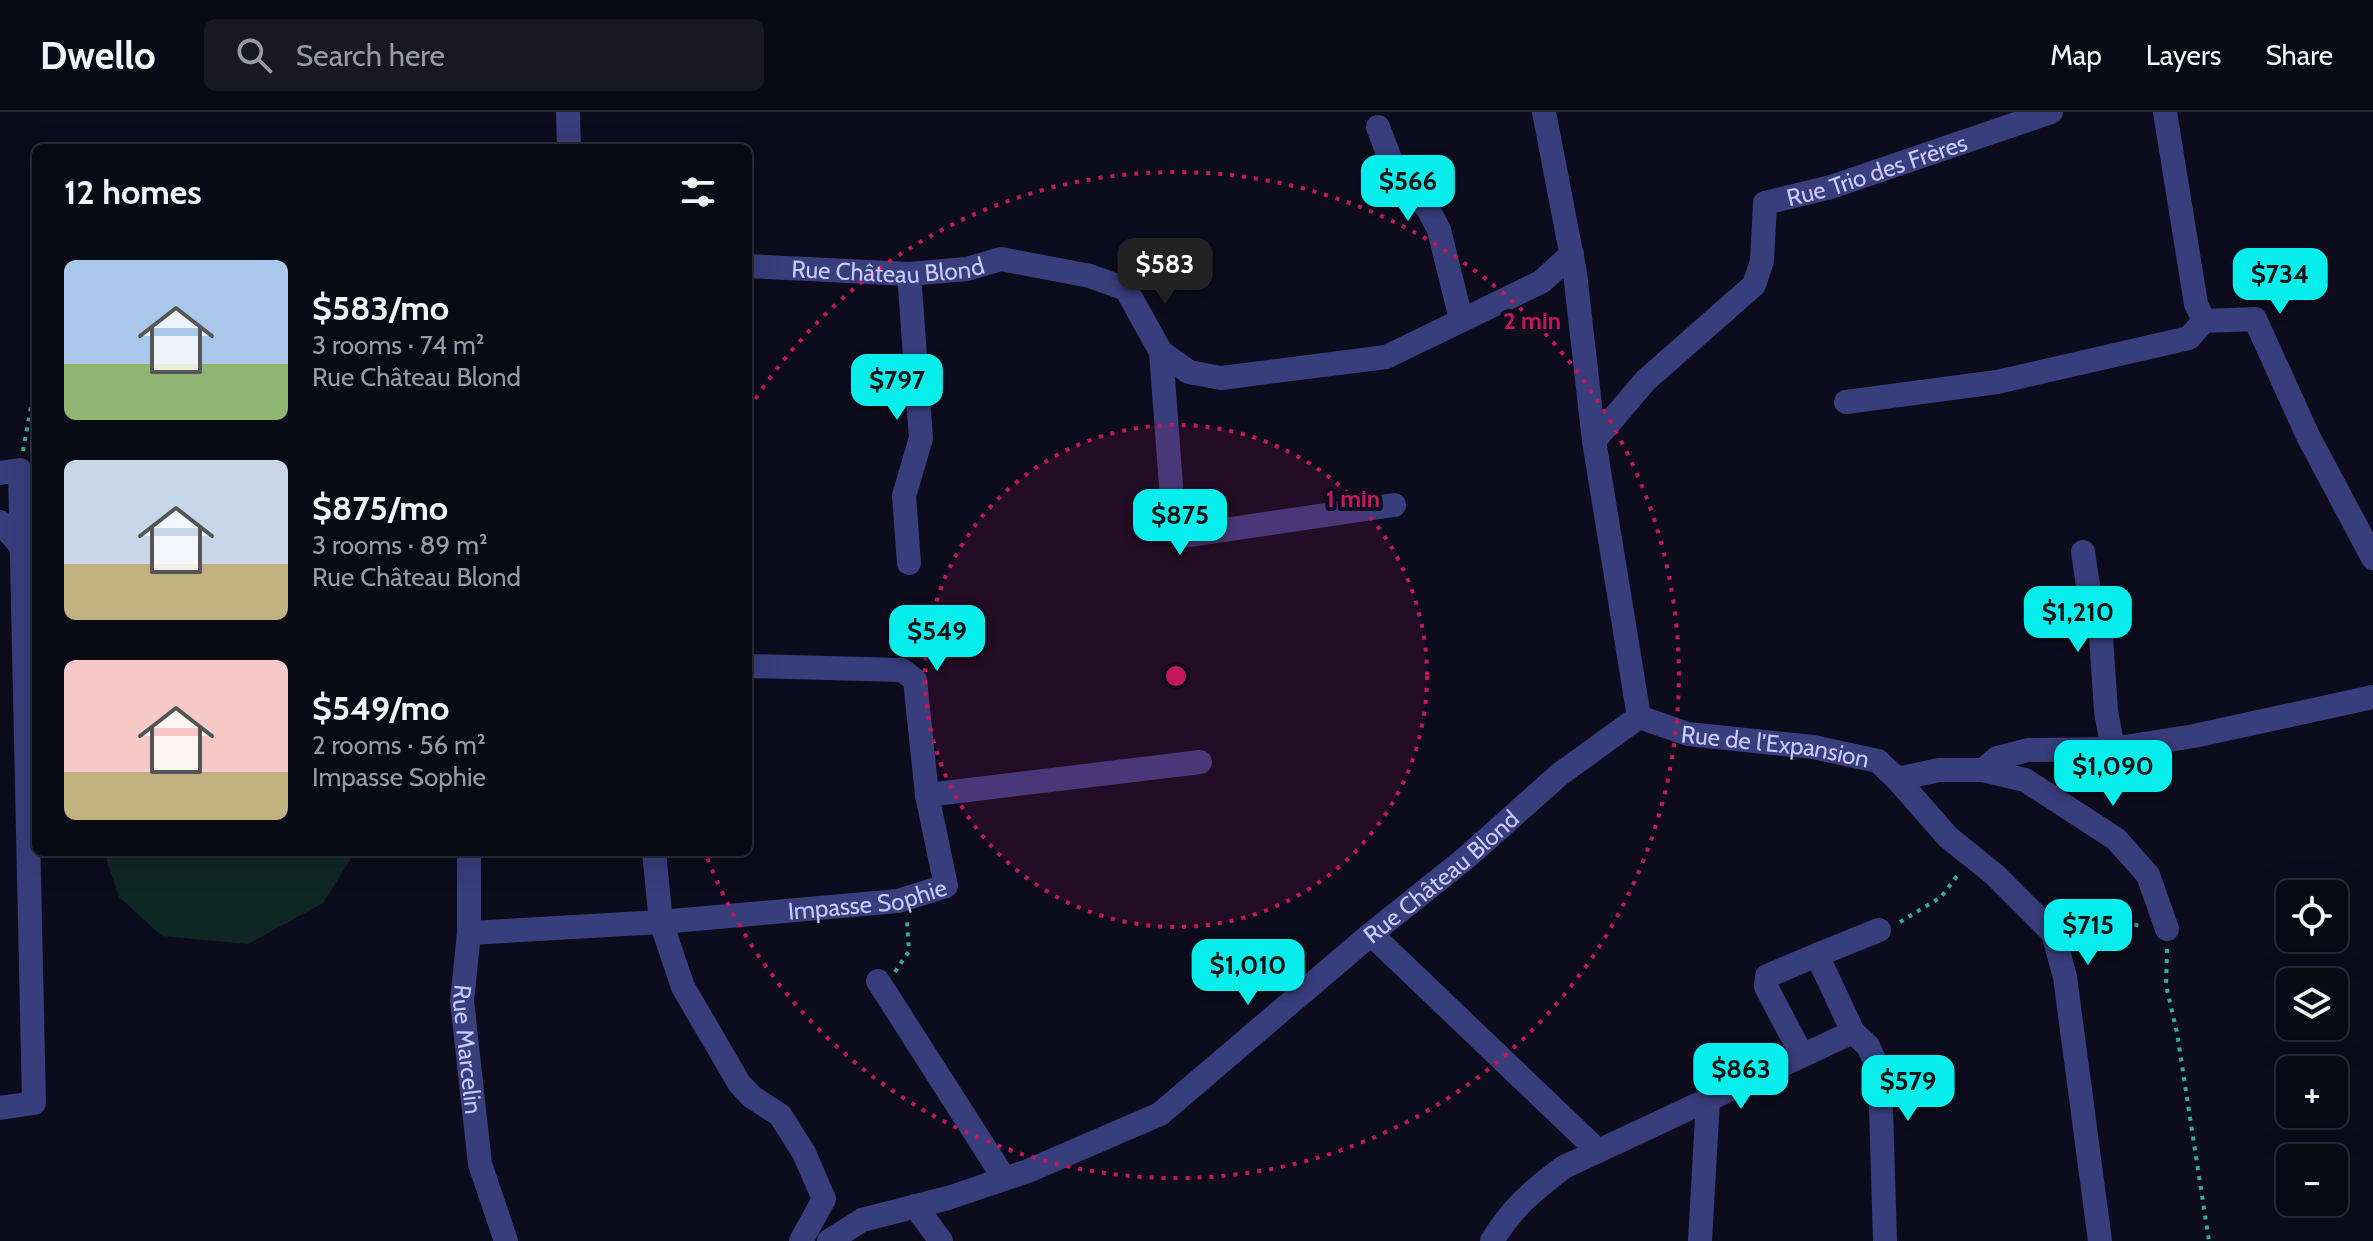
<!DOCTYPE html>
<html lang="en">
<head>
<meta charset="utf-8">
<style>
  :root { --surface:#0a0916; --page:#181723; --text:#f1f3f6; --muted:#999aa1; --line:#2a2a35; --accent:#05eeeb }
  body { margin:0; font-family:Cabin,sans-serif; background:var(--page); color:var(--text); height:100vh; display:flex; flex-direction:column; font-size:30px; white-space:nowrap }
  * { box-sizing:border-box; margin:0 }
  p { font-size:26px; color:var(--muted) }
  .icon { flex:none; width:44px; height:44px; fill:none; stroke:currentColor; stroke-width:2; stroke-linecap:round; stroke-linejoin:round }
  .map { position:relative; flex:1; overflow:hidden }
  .sheet { position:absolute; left:32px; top:32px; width:720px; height:712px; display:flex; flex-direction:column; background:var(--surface); border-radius:12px; box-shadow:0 8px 32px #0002,0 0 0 2px var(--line) }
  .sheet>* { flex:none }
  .buttons { position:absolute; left:2276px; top:768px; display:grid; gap:16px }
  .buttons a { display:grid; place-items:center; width:72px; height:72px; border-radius:12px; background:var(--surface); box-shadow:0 8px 32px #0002,0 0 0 2px var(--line); font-size:40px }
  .price { position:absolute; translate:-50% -68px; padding:0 18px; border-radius:16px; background:var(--accent); color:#111; font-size:26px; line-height:52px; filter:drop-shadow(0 2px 4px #0008) }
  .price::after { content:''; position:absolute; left:50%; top:48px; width:24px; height:18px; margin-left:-12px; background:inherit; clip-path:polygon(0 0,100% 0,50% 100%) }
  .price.current { background:#222; color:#fff }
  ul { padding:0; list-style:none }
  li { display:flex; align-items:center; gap:24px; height:200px; padding:0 32px }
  li span { display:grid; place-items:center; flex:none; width:224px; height:160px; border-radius:12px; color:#555 }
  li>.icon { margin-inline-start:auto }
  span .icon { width:96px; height:96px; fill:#fffc; stroke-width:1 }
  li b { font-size:34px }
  h2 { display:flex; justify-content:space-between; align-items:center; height:96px; padding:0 32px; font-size:34px }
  header { display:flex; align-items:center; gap:48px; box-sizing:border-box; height:112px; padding:0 40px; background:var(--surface); border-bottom:2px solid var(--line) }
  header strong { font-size:38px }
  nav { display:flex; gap:44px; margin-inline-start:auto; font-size:28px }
  .search { width:560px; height:72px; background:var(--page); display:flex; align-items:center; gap:20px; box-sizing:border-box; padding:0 28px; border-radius:12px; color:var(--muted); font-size:30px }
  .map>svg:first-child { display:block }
  .green { fill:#0f2723 }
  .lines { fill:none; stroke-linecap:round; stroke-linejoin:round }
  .path { stroke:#2fac96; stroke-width:4; stroke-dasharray:4 6; stroke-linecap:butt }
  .minor { stroke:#383d7b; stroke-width:24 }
  .ring { fill:none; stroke:#c2185b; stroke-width:4; stroke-dasharray:4 8 }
  .labels { text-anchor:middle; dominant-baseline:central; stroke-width:8; stroke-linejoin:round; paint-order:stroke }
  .street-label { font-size:24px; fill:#c9c9fe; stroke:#0d0c1d }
  .centre { fill:#c2185b; stroke:#0d0c1d; stroke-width:4 }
  .ring-label { font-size:24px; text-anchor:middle; font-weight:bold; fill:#c2185b; stroke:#0d0c1d; stroke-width:8; stroke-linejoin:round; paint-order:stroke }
</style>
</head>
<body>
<header>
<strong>Dwello</strong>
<div class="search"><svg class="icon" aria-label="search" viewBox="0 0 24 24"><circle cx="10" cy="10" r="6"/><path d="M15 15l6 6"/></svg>Search here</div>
<nav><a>Map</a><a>Layers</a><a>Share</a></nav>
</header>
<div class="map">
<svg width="2373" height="1129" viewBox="0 0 2373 1129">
  <rect width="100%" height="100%" fill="#0d0c1d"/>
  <path class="green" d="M104,740H355L323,791L248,832L162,824L119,785Z"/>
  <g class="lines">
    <path class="path" d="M23,339L36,267
      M1900,810L1941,785L1960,760
      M2075,818L2125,811L2142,814
      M2167,837L2166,873L2177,921L2209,1129
      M895,860L909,839L907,809"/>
    <g class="minor">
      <path d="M568,0L569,36"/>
      <path d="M1544,0L1575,161L1594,329L1639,605"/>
      <path d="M2165,0L2196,192L2204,209L2255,207L2308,324L2373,446"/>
      <path d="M1378,15L1397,65L1428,97L1439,118L1461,207"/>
      <path id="s1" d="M748,154L909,162L967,157L1001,147L1090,164L1126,177L1161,240L1189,260L1221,266L1386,245L1541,170L1572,142"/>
      <path d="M1161,240L1174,413L1180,421L1190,423L1394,393"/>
      <path d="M1846,290L1997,270L2189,226L2204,209"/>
      <path id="s2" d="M1594,329L1646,268L1754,173L1762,149L1765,91L1831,75L2051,0"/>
      <path d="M0,361L20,358L34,991L0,996"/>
      <path d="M0,410L21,434"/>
      <path d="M2083,440L2091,494L2101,524L2106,599L2113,637"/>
      <path d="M909,451L904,384L921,326L909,162"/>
      <path d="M748,554L902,558L915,568L927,683"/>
      <path id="s3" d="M1639,605L1688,622L1813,635L1878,649L1897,667L1939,658H1983L1997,646L2028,638L2113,637L2194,624L2373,585"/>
      <path d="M1983,658L2025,668L2116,727L2148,763L2167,817"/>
      <path d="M1897,667L1948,725L1995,763L2053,821L2065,865L2100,1129"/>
      <path id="s4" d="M469,740V821L462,889L480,1052L506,1129"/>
      <path d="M654,740L661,810L683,875L739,971L752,985L780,1003L804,1041L824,1087L801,1129"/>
      <path id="s5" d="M469,821L661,810L898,789L946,774L927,683L1200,650"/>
      <path d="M1371,822L1598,1039"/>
      <path d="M878,869L1004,1066"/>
      <path d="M1853,920L1868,934L1880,961L1885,1129"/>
      <path d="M1802,943L1766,875L1767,864L1817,843"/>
      <path d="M915,1094L941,1129"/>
      <path id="s6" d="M829,1129L862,1108L948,1086L1028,1059L1160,1002L1371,822L1467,745L1560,662L1639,605"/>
      <path d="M1492,1129C1511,1097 1534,1077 1564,1055L1853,920L1817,843L1879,818"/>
      <path d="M1700,1129L1708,988"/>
    </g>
  </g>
  <circle cx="1176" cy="564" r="251" fill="#c2185b" fill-opacity=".12"/>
  <g class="ring">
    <circle cx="1176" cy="564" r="251"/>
    <path d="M749 297A503 503 0 1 1 705 740"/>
  </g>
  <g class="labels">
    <g class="street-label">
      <text stroke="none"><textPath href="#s2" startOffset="424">Rue Trio des Frères</textPath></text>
      <text stroke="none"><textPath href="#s1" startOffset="140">Rue Château Blond</textPath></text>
      <text stroke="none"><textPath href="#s3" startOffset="140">Rue de l'Expansion</textPath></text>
      <text stroke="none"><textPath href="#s6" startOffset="724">Rue Château Blond</textPath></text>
      <text stroke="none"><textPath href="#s5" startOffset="400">Impasse Sophie</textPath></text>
      <text stroke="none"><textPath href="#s4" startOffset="198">Rue Marcelin</textPath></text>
    </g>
  </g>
  <circle cx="1176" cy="564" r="12" class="centre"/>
  <g class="ring-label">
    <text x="1532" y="217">2 min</text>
    <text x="1353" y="395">1 min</text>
  </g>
</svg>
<div class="buttons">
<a><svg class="icon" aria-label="locate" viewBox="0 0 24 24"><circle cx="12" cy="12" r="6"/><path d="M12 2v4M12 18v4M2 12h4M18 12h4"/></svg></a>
<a><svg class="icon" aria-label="layers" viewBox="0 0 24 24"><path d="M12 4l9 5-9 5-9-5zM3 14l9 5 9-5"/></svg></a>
<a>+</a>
<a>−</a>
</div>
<b class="price" style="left:1408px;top:111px">$566</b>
<b class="price current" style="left:1165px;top:194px">$583</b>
<b class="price" style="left:2280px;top:204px">$734</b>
<b class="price" style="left:897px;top:310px">$797</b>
<b class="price" style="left:1180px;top:445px">$875</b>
<b class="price" style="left:2078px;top:542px">$1,210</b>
<b class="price" style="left:937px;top:561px">$549</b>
<b class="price" style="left:2113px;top:696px">$1,090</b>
<b class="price" style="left:2088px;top:855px">$715</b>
<b class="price" style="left:1248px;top:895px">$1,010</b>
<b class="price" style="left:1741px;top:999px">$863</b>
<b class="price" style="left:1908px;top:1011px">$579</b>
<section class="sheet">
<h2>12 homes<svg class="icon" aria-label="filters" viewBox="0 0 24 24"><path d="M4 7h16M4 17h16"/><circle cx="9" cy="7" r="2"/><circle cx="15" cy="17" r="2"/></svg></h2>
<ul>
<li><span style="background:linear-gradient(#a9c7e8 65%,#8fb573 0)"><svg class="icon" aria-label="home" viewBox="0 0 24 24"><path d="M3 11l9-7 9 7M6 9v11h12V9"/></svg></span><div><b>$583/mo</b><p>3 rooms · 74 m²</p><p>Rue Château Blond</p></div></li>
<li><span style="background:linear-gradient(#c9d6e8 65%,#c2b280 0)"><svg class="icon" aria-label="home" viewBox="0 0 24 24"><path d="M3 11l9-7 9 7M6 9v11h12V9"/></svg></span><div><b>$875/mo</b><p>3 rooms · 89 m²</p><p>Rue Château Blond</p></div></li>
<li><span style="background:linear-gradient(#f6c9c9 70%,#c2b280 0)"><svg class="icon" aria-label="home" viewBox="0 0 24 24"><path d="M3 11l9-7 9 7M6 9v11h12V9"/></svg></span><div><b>$549/mo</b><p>2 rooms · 56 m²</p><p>Impasse Sophie</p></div></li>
</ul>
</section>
</div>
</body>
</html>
